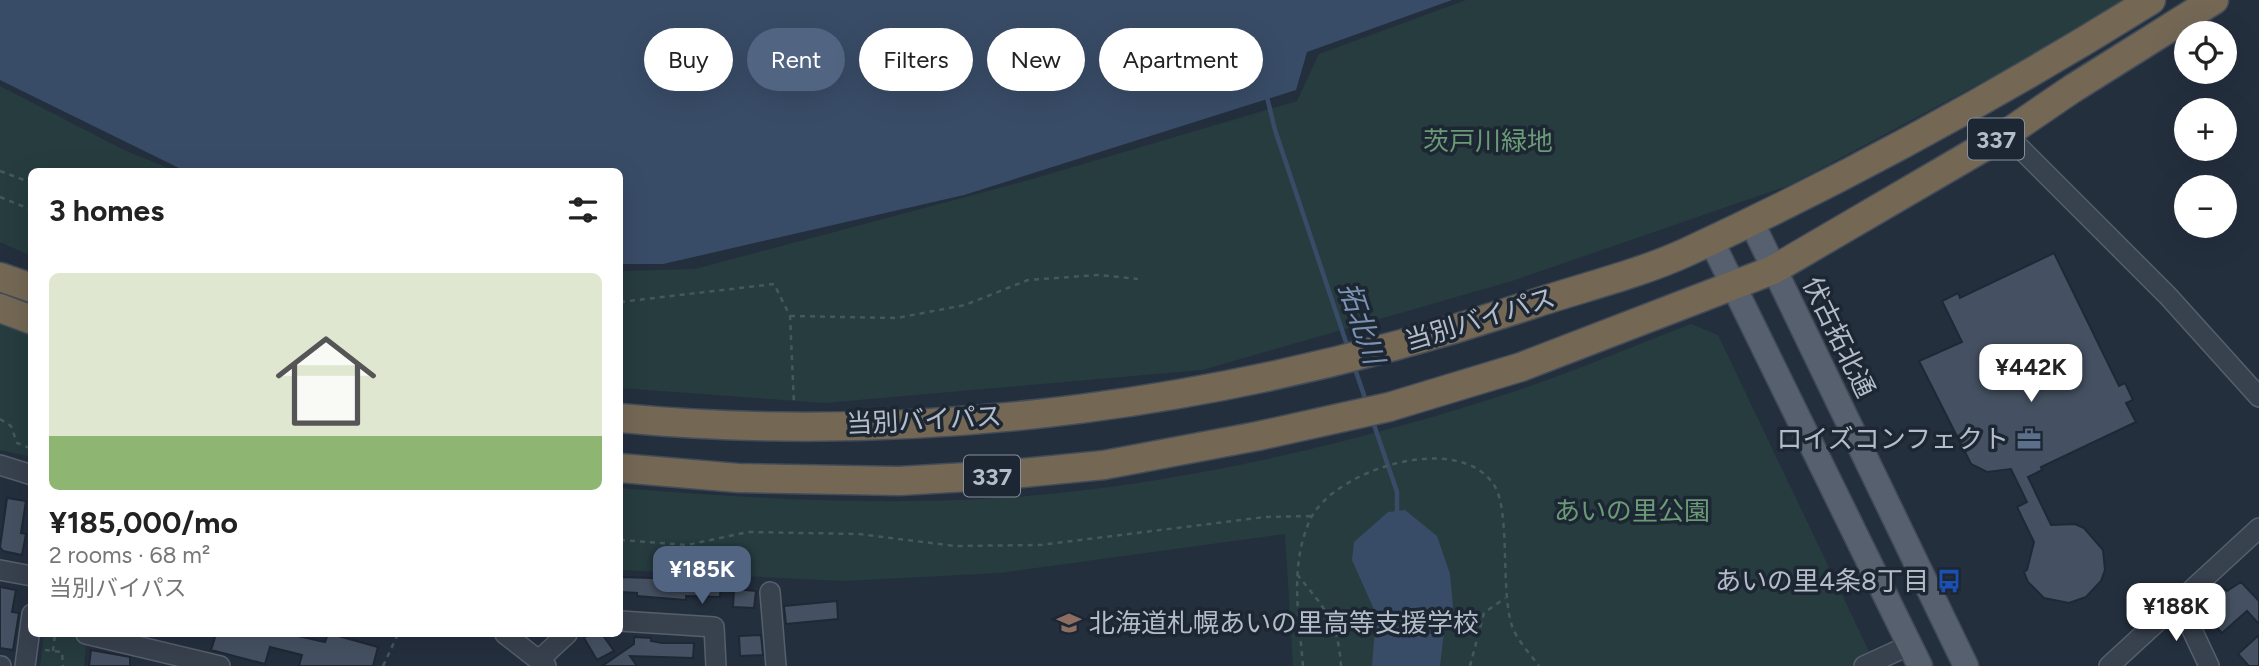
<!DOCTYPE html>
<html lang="en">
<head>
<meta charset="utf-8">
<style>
  :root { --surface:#fff; --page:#f6f6f6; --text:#222; --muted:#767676; --accent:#516482 }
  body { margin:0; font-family:Figtree,"Noto Sans JP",sans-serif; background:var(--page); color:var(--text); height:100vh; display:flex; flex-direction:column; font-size:26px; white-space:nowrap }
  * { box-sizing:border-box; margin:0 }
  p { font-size:23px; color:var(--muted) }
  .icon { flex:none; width:38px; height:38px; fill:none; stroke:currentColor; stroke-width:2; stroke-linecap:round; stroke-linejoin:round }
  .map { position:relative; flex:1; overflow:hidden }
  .side { position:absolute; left:28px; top:168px; width:595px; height:469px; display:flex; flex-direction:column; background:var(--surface); border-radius:10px; box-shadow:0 7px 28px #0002 }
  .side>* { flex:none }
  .hud { position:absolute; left:644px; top:28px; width:665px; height:63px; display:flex; gap:14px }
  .fabs { position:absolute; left:2174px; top:21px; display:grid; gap:14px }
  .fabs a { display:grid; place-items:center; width:63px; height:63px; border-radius:50%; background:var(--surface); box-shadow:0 7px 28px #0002; font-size:35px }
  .price { position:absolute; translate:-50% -60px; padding:0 16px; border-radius:14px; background:#fff; color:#222; font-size:23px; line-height:46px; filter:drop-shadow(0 2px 4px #0008) }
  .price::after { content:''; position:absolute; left:50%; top:42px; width:21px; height:16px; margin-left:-10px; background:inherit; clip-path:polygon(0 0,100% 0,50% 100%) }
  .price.on { background:var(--accent); color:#fff }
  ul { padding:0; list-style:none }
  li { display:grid; align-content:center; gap:14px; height:371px; padding:0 21px }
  li span { display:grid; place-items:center; height:217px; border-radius:10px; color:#555 }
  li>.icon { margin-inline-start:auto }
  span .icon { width:126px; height:126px; fill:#fffc; stroke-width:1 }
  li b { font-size:30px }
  h2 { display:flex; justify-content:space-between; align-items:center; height:84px; padding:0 21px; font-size:30px }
  .pill { padding:0 24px; border-radius:32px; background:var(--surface); box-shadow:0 7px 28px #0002; font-size:24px; line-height:63px }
  .pill.on { background:var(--accent); color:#fff }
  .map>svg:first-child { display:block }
  .green { fill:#263c3f }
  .water { fill:#394c67 }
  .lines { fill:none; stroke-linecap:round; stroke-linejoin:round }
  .stream { stroke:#394c67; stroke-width:4.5 }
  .building { fill:#455162; stroke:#1f2835; stroke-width:2 }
  .minor-casing { stroke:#565f6c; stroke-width:22 }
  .major-casing { stroke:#414a57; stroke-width:27 }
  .highway-casing { stroke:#434c59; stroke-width:31 }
  .path { stroke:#44595c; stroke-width:2.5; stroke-dasharray:5 5; stroke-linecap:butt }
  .minor { stroke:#38414e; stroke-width:19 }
  .major { stroke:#56606e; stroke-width:24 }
  .highway { stroke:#746855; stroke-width:28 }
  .labels { text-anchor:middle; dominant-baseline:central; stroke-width:7; stroke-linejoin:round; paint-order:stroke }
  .shield { fill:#1d2633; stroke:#878f9c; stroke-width:2 }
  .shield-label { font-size:24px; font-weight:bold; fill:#b4bcc9 }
  .park-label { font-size:26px; fill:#6b9a76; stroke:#1d2633 }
  .street-label { font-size:26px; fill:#b4bcc9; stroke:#1d2633 }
  .poi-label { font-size:26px; fill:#b4bcc9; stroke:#1d2633; text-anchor:end }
  .water-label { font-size:28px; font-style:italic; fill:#7c92b1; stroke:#1d2633 }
</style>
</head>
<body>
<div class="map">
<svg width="2259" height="666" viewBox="0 0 2259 666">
  <rect width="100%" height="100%" fill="#242f3e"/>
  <path class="green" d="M1466,0H2125L2059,41L1790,185L1512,281L1202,370L825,403L620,388V271L695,269L1029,180L1297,101L1319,54Z
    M0,86L122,149L175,171L32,172L31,256L0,242Z
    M0,320L31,332V452L27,456L0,450Z
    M1691,324L1718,335L1876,666H1293L1285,534L1000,573L843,581L620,570V488C755,499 890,507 1027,496C1191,482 1360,442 1516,391C1575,371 1633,346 1691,324Z
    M44,634H87L84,666H40Z"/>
  <path class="water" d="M0,0H1452L1307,52L1296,90L964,195L663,264H620V172L185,171L0,80Z
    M1405,510L1437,536L1450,574L1453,607L1444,632L1440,666H1372L1376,614L1352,560L1354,542L1388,512Z"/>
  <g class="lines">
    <path class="stream" d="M1266,93L1275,130L1348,348
      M1354,366L1366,401
      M1372,419L1397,492V515"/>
  </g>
  <path class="building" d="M2054,253L2119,386L2125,383L2133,400L2126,403L2136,422L2041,467L2042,470L2028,477L2051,525L2075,524L2084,528L2103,550L2105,570L2101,581L2086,597L2069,603L2044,598L2028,582L2024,572L2027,570L2034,542L2017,507L2027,502L2011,469L1987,472L1971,464L1919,361L1962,342L1942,301L1958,293L1960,298Z
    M7,498L26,501L21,533L26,534L22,555L3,551L0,547Z
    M620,577L721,580L720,597L686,596V600L637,596V593L620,592Z
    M2241,582L2259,601V624L2247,611L2222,633L2208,619L2213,614L2205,604L2224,588L2227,591Z
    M0,587L16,590L12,612L19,613L13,650L0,648Z
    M734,589L756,591L754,608L733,607Z
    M837,601L838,619L786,624L784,606Z
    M216,634H289L325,642L328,634H331L378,647L373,666H299L302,655L270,647L265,664L211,650Z
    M591,634H602L614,651L597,660L584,638Z
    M761,635L763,655L740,656L739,636Z
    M2259,635V666H2249L2238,654Z
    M634,637L651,638V641L662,643H694L693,658L630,656L637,666H602L634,644Z
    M91,650L130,657V666H89Z"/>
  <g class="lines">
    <g class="minor-casing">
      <path id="minor" d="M2006,134L2168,296L2259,397
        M0,465L32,475
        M0,570L32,576
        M770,592L776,666
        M2179,602L2209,666
        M620,621L714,627L716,666
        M86,634L220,666
        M505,634L546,666
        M539,660L567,634
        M0,666H1
        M25,666L32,614
        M1864,666L1910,645
        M2109,666L2259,528"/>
    </g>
    <g class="major-casing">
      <path id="major" d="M1752,223L1966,666
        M1711,240L1920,666"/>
    </g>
    <g class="highway-casing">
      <path id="highway" d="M0,277L32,288
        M0,308L32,320
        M620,418C927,447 1241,402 1533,304C1584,287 1639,274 1687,252C1847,178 2002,93 2151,0
        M620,468L738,478L899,481L1002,475L1104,465L1258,436L1389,407L1521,367L1773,270L2006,134L2072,89L2214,0"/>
    </g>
    <path class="path" d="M0,171L32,183
      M0,197L32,210
      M620,302L774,284L790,316L794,404
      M790,316L897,318L965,305L1028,280L1098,275L1138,279
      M0,419L11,426L17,443L32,449
      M620,540L687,545L748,532L859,534L955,546L1040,545L1265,517L1312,516
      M1297,574C1324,609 1338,619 1341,666
      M45,650L62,652L63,666
      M53,651L55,634
      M383,666L398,634
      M1303,666C1299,616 1289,567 1310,520C1333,470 1458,430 1494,485C1511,511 1500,589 1512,626C1517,640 1530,654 1539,666
      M1470,666L1484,613L1505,598"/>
    <use href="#minor" class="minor"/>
    <use href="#major" class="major"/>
    <use href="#highway" class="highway"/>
  </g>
  <defs>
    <g id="office-bare" transform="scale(1.89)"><path d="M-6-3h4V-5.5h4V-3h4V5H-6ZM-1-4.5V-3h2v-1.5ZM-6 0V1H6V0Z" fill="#5c6f8a" stroke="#1d2633" stroke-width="2.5" paint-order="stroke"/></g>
    <g id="bus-bare" transform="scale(1.89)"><path d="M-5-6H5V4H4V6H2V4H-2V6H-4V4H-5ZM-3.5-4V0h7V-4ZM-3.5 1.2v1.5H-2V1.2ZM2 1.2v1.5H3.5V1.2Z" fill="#1a4fb4" stroke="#1d2633" stroke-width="2.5" paint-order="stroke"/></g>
    <g id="school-bare" transform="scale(1.89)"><path d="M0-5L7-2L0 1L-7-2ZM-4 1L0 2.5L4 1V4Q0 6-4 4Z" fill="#8d6e63" stroke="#1d2633" stroke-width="2.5" paint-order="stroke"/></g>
  </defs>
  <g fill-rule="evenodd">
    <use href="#office-bare" x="2029" y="439"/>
    <use href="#bus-bare" x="1949" y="581"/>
    <use href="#school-bare" x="1069" y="623"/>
  </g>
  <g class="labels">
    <g class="shield">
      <rect x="1968" y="118.5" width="56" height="41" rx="5"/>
      <rect x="964" y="455.5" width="56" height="41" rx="5"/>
    </g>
    <g class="shield-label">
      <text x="1996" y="139">337</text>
      <text x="992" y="476">337</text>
    </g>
    <g class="park-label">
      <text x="1488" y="141">茨戸川緑地</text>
      <text x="1632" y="511">あいの里公園</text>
    </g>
    <g class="street-label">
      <text transform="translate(1480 319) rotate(-17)">当別バイパス</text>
      <text transform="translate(1839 337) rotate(64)">伏古拓北通</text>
      <text transform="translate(924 420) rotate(-3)">当別バイパス</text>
    </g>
    <g class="poi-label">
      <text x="2009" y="439">ロイズコンフェクト</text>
      <text x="1929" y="581">あいの里4条8丁目</text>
      <text x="1089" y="623" text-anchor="start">北海道札幌あいの里高等支援学校</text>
    </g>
    <g class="water-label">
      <text transform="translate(1362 323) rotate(71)">拓北川</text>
    </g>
  </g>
</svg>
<div class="fabs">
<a><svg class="icon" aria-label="locate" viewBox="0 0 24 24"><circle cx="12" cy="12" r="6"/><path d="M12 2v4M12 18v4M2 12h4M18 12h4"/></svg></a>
<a>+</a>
<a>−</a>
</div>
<b class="price" style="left:2031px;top:404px">¥442K</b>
<b class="price on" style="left:702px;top:606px">¥185K</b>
<b class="price" style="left:2176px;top:643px">¥188K</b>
<div class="hud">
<a class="pill">Buy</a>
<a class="pill on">Rent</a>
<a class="pill">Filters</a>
<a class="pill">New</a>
<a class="pill">Apartment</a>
</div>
<section class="side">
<h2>3 homes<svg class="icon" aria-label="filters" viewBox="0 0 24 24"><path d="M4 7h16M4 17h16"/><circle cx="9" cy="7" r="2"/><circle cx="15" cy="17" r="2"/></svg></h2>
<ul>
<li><span style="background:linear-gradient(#dfe7d0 75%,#8fb573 0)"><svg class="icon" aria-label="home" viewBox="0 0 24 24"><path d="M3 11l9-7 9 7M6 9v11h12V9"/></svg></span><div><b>¥185,000/mo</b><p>2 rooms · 68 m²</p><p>当別バイパス</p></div></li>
</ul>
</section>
</div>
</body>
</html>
